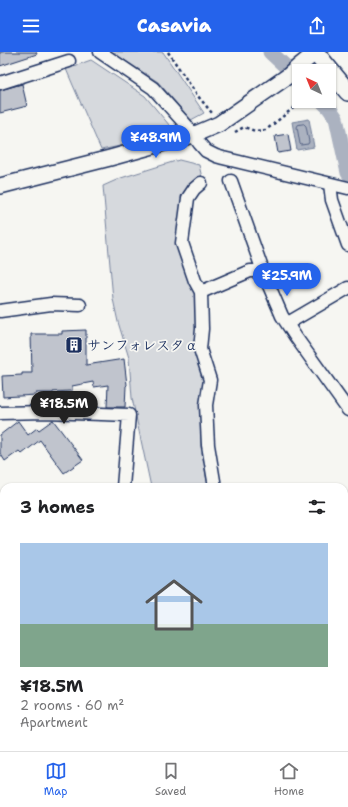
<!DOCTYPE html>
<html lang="en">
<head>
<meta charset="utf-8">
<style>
  :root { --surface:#fff; --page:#f2f2f2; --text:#202124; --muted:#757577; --line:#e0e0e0; --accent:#2563eb }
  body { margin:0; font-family:"Shantell Sans","Klee One",sans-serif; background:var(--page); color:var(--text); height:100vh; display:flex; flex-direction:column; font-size:15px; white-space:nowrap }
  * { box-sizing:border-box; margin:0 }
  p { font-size:13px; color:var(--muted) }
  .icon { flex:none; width:22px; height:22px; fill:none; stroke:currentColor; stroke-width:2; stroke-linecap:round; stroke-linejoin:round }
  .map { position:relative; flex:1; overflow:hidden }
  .side { position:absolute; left:0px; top:431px; width:348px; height:268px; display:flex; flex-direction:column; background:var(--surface); border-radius:12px 12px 0 0; box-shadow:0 1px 3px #0004 }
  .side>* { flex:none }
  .needle { width:26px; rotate:317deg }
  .buttons { position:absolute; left:292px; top:12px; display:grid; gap:8px }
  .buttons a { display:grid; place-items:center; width:44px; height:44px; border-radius:0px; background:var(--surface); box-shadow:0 1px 3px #0004; font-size:20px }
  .price { position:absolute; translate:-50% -34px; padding:0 9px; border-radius:14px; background:var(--accent); color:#fff; font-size:13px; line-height:26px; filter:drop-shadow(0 1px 2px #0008) }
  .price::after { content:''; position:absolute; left:50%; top:24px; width:12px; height:9px; margin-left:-6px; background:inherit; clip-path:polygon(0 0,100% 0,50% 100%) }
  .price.current { background:#222; color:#fff }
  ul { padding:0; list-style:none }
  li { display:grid; align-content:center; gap:8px; height:212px; padding:0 20px }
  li+li { border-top:1px solid var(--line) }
  li span { display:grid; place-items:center; height:124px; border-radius:0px; color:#555 }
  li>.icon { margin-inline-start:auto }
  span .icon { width:72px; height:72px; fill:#fffc; stroke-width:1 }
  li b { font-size:17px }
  h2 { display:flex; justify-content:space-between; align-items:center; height:48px; padding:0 20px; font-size:17px }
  header { display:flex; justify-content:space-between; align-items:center; height:52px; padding:0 20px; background:var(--accent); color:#fff; font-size:18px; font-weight:800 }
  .dock { display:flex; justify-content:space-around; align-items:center; height:56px; border-top:1px solid var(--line); background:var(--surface); font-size:11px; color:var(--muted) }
  .dock a { display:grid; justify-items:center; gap:2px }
  .dock .current { color:var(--accent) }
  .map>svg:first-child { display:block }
  .green { fill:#d6d9dd; stroke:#78849e }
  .water { fill:#abb2c0; stroke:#717e99 }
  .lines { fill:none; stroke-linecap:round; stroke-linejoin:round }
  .shore { stroke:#556385; stroke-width:1 }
  .canal { stroke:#abb2c0; stroke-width:15 }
  .building { fill:#c0c4cd; stroke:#1b2f5e }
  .minor-casing { stroke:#1b2f5e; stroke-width:15 }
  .tertiary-casing { stroke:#1b2f5e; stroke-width:18 }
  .secondary-casing { stroke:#1b2f5e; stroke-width:20 }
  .motorway-casing { stroke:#1b2f5e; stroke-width:25 }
  .path { stroke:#1b2f5e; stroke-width:2.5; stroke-dasharray:3 3; stroke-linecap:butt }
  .minor { stroke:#f6f6f2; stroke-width:12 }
  .tertiary { stroke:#f6f6f2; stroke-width:15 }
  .secondary { stroke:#f6f6f2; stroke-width:17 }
  .motorway { stroke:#f6f6f2; stroke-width:22 }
  .labels { text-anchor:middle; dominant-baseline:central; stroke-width:3.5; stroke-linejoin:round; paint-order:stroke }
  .poi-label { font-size:14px; font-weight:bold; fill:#1b2f5e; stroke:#f6f6f2; text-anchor:start }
</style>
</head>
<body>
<header><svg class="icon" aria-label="menu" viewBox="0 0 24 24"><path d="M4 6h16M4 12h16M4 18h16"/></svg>Casavia<svg class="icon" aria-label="share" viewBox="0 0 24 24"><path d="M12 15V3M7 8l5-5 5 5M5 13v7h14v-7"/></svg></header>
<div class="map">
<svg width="348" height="699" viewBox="0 0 348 699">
  <rect width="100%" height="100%" fill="#f6f6f2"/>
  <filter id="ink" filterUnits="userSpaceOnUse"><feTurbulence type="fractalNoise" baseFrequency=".025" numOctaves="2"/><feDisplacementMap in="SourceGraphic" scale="8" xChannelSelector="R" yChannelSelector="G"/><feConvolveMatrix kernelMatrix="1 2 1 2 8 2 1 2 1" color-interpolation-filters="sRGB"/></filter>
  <g filter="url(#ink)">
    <path class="green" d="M112,0H163L204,61L191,68L158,30Z
      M91,8L145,44L175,80L148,88L101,98L66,17Z
      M179,108L199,113L202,126L192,131L178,193L197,243L206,329L200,352L201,395L208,435H151L132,346L129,306L118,270L113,247L103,134L121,126Z
      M348,587V648L344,651V591Z
      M130,695H198L136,699H130Z
      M217,695H253L256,699H157Z"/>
    <path class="water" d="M309,67L314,95L297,98L292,70Z"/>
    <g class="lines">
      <path class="shore" d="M304,72L306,74L309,90L308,92L301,93L300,92L297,75L298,73Z"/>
      <path class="canal" d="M270,0L299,27
        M322,49L329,56L336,66L348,121"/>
    </g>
    <path class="building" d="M0,0H36L37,2L0,14Z
      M22,32L27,54L0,61V38Z
      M288,82L291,99L278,101L275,84Z
      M86,278V313L124,307L127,333L126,334L125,355H107L108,333L94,335L93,330L72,334V339L53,340V341H36V343L3,345L2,324L22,323V321H32L31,282H62V279Z
      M53,368L83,408L64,421L40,388L22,402L19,399L5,409L0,401V383L18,369L28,383L37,376L39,378Z"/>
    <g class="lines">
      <g class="minor-casing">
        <path id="minor" d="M100,0L153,36L187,74L199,91L206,99L216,104L223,106L348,136
          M0,31L69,9
          M231,129L264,222L282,264L295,284L348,358
          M201,131L194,137L188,146L182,191L195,229L201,240L202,277L200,297L210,328L206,353L208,393L215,435
          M330,132L332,148L348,193
          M201,240L250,219H256L264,222
          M0,259L51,252L80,253
          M288,271L348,236
          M0,361L46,360L129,363L123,435
          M344,583L348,579
          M0,620L4,619
          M50,695L51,699
          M105,695V699"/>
      </g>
      <g class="tertiary-casing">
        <path id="tertiary" d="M0,134L110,106L193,83L219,72L288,24L299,14L315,1"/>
      </g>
      <g class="secondary-casing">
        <path id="secondary" d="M315,0L348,40"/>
      </g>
      <g class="motorway-casing">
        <path id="motorway" d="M344,675L348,671
          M320,699L324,695"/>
      </g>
      <path class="path" d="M168,0L197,43L212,61
        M235,80L244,75L255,79L266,78L302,49"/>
      <use href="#minor" class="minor"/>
      <use href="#tertiary" class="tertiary"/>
      <use href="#secondary" class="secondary"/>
      <use href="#motorway" class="motorway"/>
    </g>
  </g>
  <defs>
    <g id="building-square" transform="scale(0.9)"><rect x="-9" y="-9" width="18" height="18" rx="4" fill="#1b2f5e" stroke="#f6f6f2"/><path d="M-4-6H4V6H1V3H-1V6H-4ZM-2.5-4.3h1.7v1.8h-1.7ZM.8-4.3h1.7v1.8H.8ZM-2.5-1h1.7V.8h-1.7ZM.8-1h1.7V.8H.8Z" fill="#fff"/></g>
  </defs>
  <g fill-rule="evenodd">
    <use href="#building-square" x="74" y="293"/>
  </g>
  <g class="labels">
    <g class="poi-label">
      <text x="87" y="293">サンフォレスタα</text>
    </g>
  </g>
</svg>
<div class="buttons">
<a><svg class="needle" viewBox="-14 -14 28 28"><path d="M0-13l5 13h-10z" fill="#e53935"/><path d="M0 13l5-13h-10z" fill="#757577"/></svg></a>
</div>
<b class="price" style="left:156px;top:107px">¥48.9M</b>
<b class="price" style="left:287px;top:245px">¥25.9M</b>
<b class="price current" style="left:64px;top:373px">¥18.5M</b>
<section class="side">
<h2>3 homes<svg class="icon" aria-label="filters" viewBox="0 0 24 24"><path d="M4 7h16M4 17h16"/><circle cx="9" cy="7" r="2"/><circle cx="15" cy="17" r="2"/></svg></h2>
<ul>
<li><span style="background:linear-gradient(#a9c7e8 65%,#7fa58c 0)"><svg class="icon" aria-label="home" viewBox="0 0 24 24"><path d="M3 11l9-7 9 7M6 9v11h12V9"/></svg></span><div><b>¥18.5M</b><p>2 rooms · 60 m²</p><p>Apartment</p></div></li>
</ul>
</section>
</div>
<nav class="dock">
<a class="current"><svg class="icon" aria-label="map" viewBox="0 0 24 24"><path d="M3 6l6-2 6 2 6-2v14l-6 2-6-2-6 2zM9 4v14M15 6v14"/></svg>Map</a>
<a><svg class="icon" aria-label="saved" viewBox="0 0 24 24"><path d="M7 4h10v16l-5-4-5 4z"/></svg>Saved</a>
<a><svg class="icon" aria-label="home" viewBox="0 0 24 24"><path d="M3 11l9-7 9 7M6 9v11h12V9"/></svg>Home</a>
</nav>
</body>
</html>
